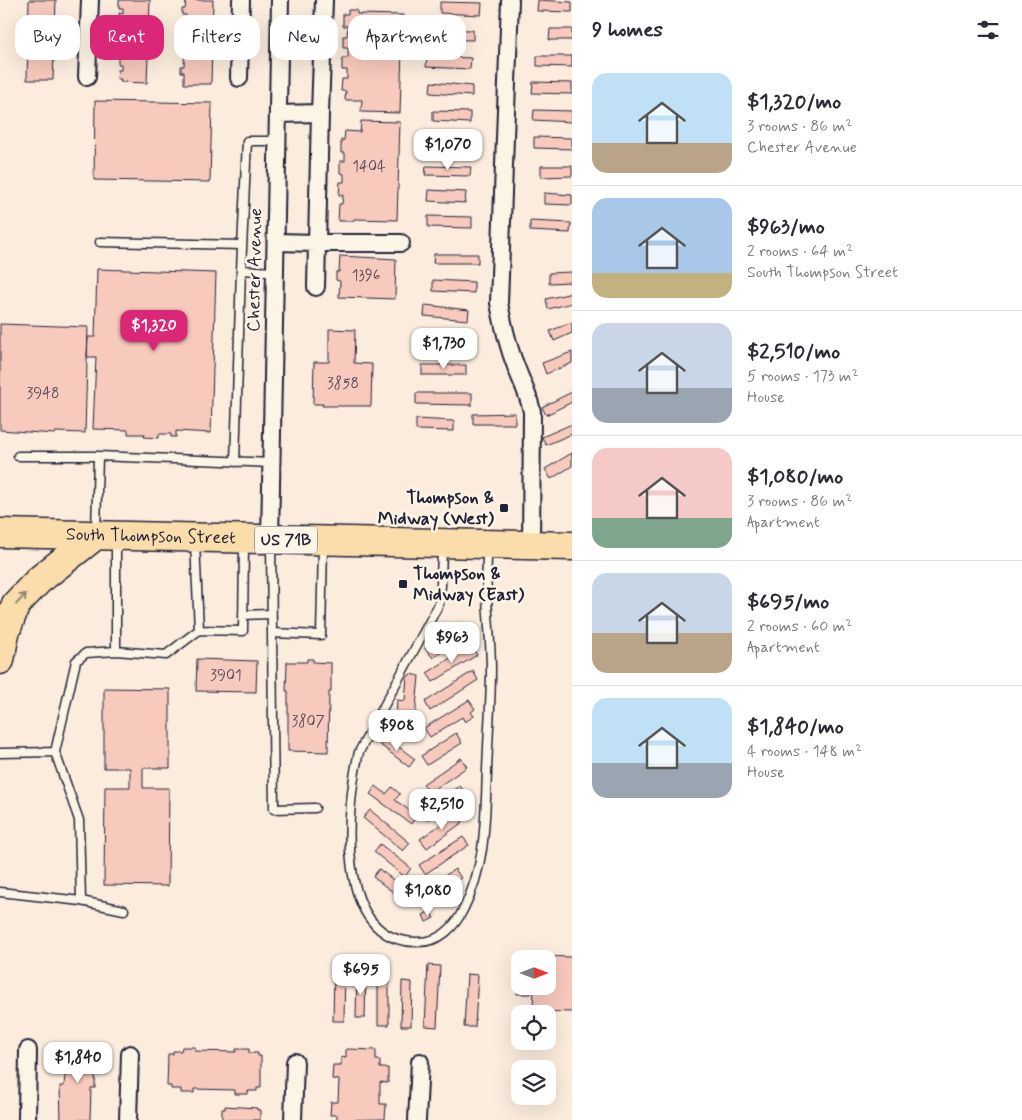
<!DOCTYPE html>
<html lang="en">
<head>
<meta charset="utf-8">
<style>
  :root { --surface:#fff; --page:#f7f7f7; --text:#2b2b33; --muted:#7c7c81; --line:#e1e1e2; --accent:#db2777 }
  body { margin:0; font-family:Mynerve,sans-serif; background:var(--page); color:var(--text); height:100vh; display:flex; flex-direction:column; font-size:19px; white-space:nowrap }
  * { box-sizing:border-box; margin:0 }
  p { font-size:16px; color:var(--muted) }
  .icon { flex:none; width:28px; height:28px; fill:none; stroke:currentColor; stroke-width:2; stroke-linecap:round; stroke-linejoin:round }
  .map { position:relative; flex:1; overflow:hidden }
  .drawer { display:flex; flex-direction:column; background:var(--surface); width:450px }
  .drawer>* { flex:none }
  .hud { position:absolute; left:15px; top:15px; width:475px; height:45px; display:flex; gap:10px }
  .needle { width:32px; rotate:90deg }
  .tools { position:absolute; left:511px; top:950px; display:grid; gap:10px }
  .tools a { display:grid; place-items:center; width:45px; height:45px; border-radius:10px; background:var(--surface); box-shadow:0 5px 20px #0002; font-size:25px }
  .price { position:absolute; translate:-50% -42px; padding:0 11px; border-radius:10px; background:#fff; color:#222; font-size:16px; line-height:32px; filter:drop-shadow(0 1px 2px #0008) }
  .price::after { content:''; position:absolute; left:50%; top:30px; width:15px; height:11px; margin-left:-8px; background:inherit; clip-path:polygon(0 0,100% 0,50% 100%) }
  .price.on { background:var(--accent); color:#fff }
  ul { padding:0; list-style:none }
  li { display:flex; align-items:center; gap:15px; height:125px; padding:0 20px }
  li+li { border-top:1px solid var(--line) }
  li span { display:grid; place-items:center; flex:none; width:140px; height:100px; border-radius:15px; color:#555 }
  li>.icon { margin-inline-start:auto }
  span .icon { width:60px; height:60px; fill:#fffc; stroke-width:1 }
  li b { font-size:21px }
  h2 { display:flex; justify-content:space-between; align-items:center; height:60px; padding:0 20px; font-size:21px }
  .pill { padding:0 18px; border-radius:15px; background:var(--surface); box-shadow:0 5px 20px #0002; font-size:18px; line-height:45px }
  .pill.on { background:var(--accent); color:#fff }
  main { display:flex; flex:1; min-height:0 }
  .map>svg:first-child { display:block }
  .building { fill:#f8c9bd; stroke:#22223b }
  .lines { fill:none; stroke-linecap:round; stroke-linejoin:round }
  .lane-casing { stroke:#22223b; stroke-width:11 }
  .street-casing { stroke:#22223b; stroke-width:20 }
  .highway-casing { stroke:#22223b; stroke-width:31 }
  .lane { stroke:#fcf5e5; stroke-width:8 }
  .street { stroke:#fcf5e5; stroke-width:16 }
  .highway { stroke:#fbddab; stroke-width:28 }
  .oneway { stroke:#8e8073 }
  .poi-dot { fill:#22223b; stroke:#fcf5e5; stroke-width:2 }
  .labels { text-anchor:middle; dominant-baseline:central; stroke-width:5; stroke-linejoin:round; paint-order:stroke }
  .number-label { font-size:15px; fill:#584c5c }
  .shield { fill:#fcf5e5; stroke:#63616e; stroke-width:1 }
  .shield-label { font-size:16px; font-weight:bold; fill:#22223b }
  .street-label { font-size:18px; fill:#22223b; stroke:#fcf5e5 }
  .poi-label { font-size:18px; font-weight:bold; fill:#22223b; stroke:#fcf5e5; text-anchor:end }
</style>
</head>
<body>
<main>
<div class="map">
<svg width="572" height="1120" viewBox="0 0 572 1120">
  <rect width="100%" height="100%" fill="#fbecdd"/>
  <filter id="ink" filterUnits="userSpaceOnUse"><feTurbulence type="fractalNoise" baseFrequency=".02" numOctaves="2"/><feDisplacementMap in="SourceGraphic" scale="10" xChannelSelector="R" yChannelSelector="G"/><feConvolveMatrix kernelMatrix="1 2 1 2 8 2 1 2 1" color-interpolation-filters="sRGB"/></filter>
  <g filter="url(#ink)">
    <path class="building" d="M29,0H56L53,80H27Z
      M119,0H150L147,83L120,82L121,79H117L118,70H121V64H118V56H122V50H119V41H122V36H119V28H122V22H119V13L123,14V8H119Z
      M186,0H213L211,84H184V72H181V66H184L185,44H181V37H185L186,15H182V9H185Z
      M538,0L572,2V12L537,11Z
      M440,2L482,3L481,15L440,13Z
      M348,10H357V14L403,15L400,113L361,112L362,100H345L346,91H341L342,79H347V70H342V58H348V48H343V36H347L348,26H343V14H348Z
      M429,29L473,30V40L428,39Z
      M550,29H572V40H549Z
      M427,56L471,58L470,69L426,67Z
      M537,56H572V67L537,66Z
      M431,82L472,86V96L430,93Z
      M533,82L572,83V94L532,93Z
      M95,101L212,103L210,182L94,180Z
      M534,110L572,111V122L533,120Z
      M433,111L470,112V123L433,121Z
      M361,121L400,122L397,220L354,219L353,221H338L339,204H342L343,195H339L340,182H344V174L340,173V161H345V153H341V140H344L345,131L360,132Z
      M534,137L572,138V149L534,148Z
      M433,138L469,139V150L432,149Z
      M426,166L471,167L470,176L425,175Z
      M541,166H572V176L541,177Z
      M429,190L466,192L465,203L428,201Z
      M544,193L572,195V205L544,204Z
      M428,216L472,217V228L428,227Z
      M530,221L571,223L570,233L530,231Z
      M434,254H478V263H433Z
      M340,256L396,259L395,299L339,297L340,281L336,280V272H339Z
      M97,269L216,273L211,433L176,431V437H171V434H159V438L144,437L145,434H128V430L93,429L96,357H87L88,337H95Z
      M572,272V282L549,283V273Z
      M433,280L474,282V293L433,291Z
      M572,293V303L548,309L546,299Z
      M425,305L469,310L468,320L424,316Z
      M572,322V333L554,341L550,331Z
      M0,324L88,327L85,433L55,432V434L0,430Z
      M329,329L355,330L354,363L372,364L371,406H322L323,404H313L314,362H329Z
      M420,339L473,342L472,353L419,350Z
      M572,352V363L546,374L542,363Z
      M422,365H466V375H422Z
      M572,392V402L546,415L542,407Z
      M416,393H472V405L416,404Z
      M515,413V424H473V414Z
      M416,419L454,421V431L416,430Z
      M572,424V434L546,445L542,437Z
      M572,453V466L551,479L545,469Z
      M462,622L469,632L433,658L425,648Z
      M471,645L477,655L433,682L427,673Z
      M197,659L257,661L256,692L196,691Z
      M307,659H313V662L331,663V692H329L328,752L288,751V691H286L287,662H307Z
      M473,671L478,680L430,711L425,702Z
      M410,674L419,676L414,729L403,728L404,718L396,717L397,700L405,701L407,676H409Z
      M104,688L170,689V768H143V788H169L168,886L104,885L105,787H130V768H104Z
      M469,700L475,709L471,712L474,716L465,722L462,717L430,737L424,728Z
      M456,733L462,743L427,765L421,756Z
      M384,736L415,759L409,767L379,744Z
      M461,758L467,767L429,793L423,784Z
      M376,786L386,794L392,787L400,794L395,800L417,816L411,824L370,794Z
      M460,786L466,794L428,820L422,812Z
      M370,810L410,843L403,851L363,818Z
      M457,813L463,822L427,848L420,839Z
      M463,837L469,845L425,874L419,865Z
      M380,844L411,868L405,877L374,852Z
      M379,869L414,896L409,904L373,877Z
      M455,869L461,878L425,902L418,893Z
      M430,911L434,918L426,922L423,915Z
      M534,956L572,957V1012L533,1011L534,986H548V959H534Z
      M517,962H520V986H531V994H517Z
      M428,965L440,966L437,1027L425,1026Z
      M334,968H345L344,1021H333Z
      M357,973L366,974L365,1018H356Z
      M378,973H389V1025H378Z
      M467,974L478,975L475,1027H464Z
      M402,981L412,982L411,1026H401Z
      M182,1047H195V1051L236,1052V1049H249V1053H258V1056H261V1088H257V1091H248V1094H235V1090L194,1089V1093H181V1089H171V1086H167L168,1054H173V1051H181Z
      M65,1048L96,1049L95,1088H91L90,1120H61L60,1086H64L65,1074H66Z
      M346,1049L376,1050V1060H380V1068H388V1083L380,1082V1104H386L385,1119L337,1120V1115H330L331,1102H338L339,1080L332,1079L333,1065H341V1057L346,1058Z
      M225,1106L257,1108V1110H260V1120H222V1109H225Z"/>
    <g class="lines">
      <g class="lane-casing">
        <path id="lane" d="M100,242L242,245
          M241,270L275,272
          M18,456H98
          M235,462L241,270L247,141H278
          M96,531L98,456L272,463
          M116,539V651L166,655L199,630
          M195,543L199,630L243,631L244,544
          M271,545L274,809L315,808
          M442,548L441,585L439,604L359,752C346,806 333,943 418,942C440,942 455,927 464,908C486,865 485,819 487,772C488,737 491,703 491,669C491,645 488,621 487,597C486,581 487,564 487,548
          M243,615L271,614
          M272,633L321,635L323,546
          M116,651L86,653L76,661L55,752L79,820L81,901L124,910
          M0,753L55,752
          M0,892L81,901"/>
      </g>
      <g class="street-casing">
        <path id="street" d="M510,0L499,303C503,324 507,344 515,364C521,381 529,395 532,412L531,546
          M87,77L90,0
          M239,78L241,0
          M320,113L324,0
          M278,114L320,113L317,243H401
          M276,242L317,243L316,287
          M270,540L280,0
          M27,1120L28,1050
          M128,1120L130,1054
          M293,1120L295,1062
          M417,1120L420,1062"/>
      </g>
      <g class="highway-casing">
        <g id="highway">
          <path id="s1" d="M0,533L572,546"/>
          <path d="M0,660L5,633L16,604L39,580L96,535"/>
        </g>
      </g>
      <use href="#lane" class="lane"/>
      <use href="#street" class="street"/>
      <use href="#highway" class="highway"/>
    </g>
    <defs><path id="oneway-shaft" d="M-6 0H5M1.5-3L5.5 0L1.5 3" fill="none" stroke-width="1.6" stroke-linecap="round" stroke-linejoin="round" transform="scale(1.25)"/></defs>
    <use class="oneway" href="#oneway-shaft" transform="translate(21 599) rotate(-48)"/>
  </g>
  <g class="poi-dot">
    <rect x="499" y="503" width="10" height="10" rx="2.5"/>
    <rect x="398" y="579" width="10" height="10" rx="2.5"/>
  </g>
  <g class="labels">
    <g class="number-label">
      <text x="369" y="167">1404</text>
      <text x="366" y="276">1396</text>
      <text x="343" y="384">3858</text>
      <text x="43" y="394">3948</text>
      <text x="226" y="676">3901</text>
      <text x="308" y="722">3807</text>
    </g>
    <rect class="shield" x="255" y="526.5" width="62" height="27" rx="4"/>
    <g class="shield-label">
      <text x="286" y="540">US 71B</text>
    </g>
    <g class="street-label">
      <text transform="translate(255 270) rotate(-89)">Chester Avenue</text>
      <text stroke="none"><textPath href="#s1" startOffset="151">South Thompson Street</textPath></text>
    </g>
    <g class="poi-label">
      <text x="494" y="498">Thompson &amp;<tspan x="494" dy="21">Midway (West)</tspan></text>
      <text x="413" y="574" text-anchor="start">Thompson &amp;<tspan x="413" dy="21">Midway (East)</tspan></text>
    </g>
  </g>
</svg>
<div class="tools">
<a><svg class="needle" viewBox="-14 -14 28 28"><path d="M0-13l5 13h-10z" fill="#e53935"/><path d="M0 13l5-13h-10z" fill="#7c7c81"/></svg></a>
<a><svg class="icon" aria-label="locate" viewBox="0 0 24 24"><circle cx="12" cy="12" r="6"/><path d="M12 2v4M12 18v4M2 12h4M18 12h4"/></svg></a>
<a><svg class="icon" aria-label="layers" viewBox="0 0 24 24"><path d="M12 4l9 5-9 5-9-5zM3 14l9 5 9-5"/></svg></a>
</div>
<b class="price" style="left:448px;top:171px">$1,070</b>
<b class="price on" style="left:154px;top:352px">$1,320</b>
<b class="price" style="left:444px;top:370px">$1,730</b>
<b class="price" style="left:452px;top:664px">$963</b>
<b class="price" style="left:397px;top:752px">$908</b>
<b class="price" style="left:442px;top:831px">$2,510</b>
<b class="price" style="left:428px;top:917px">$1,080</b>
<b class="price" style="left:361px;top:996px">$695</b>
<b class="price" style="left:78px;top:1084px">$1,840</b>
<div class="hud">
<a class="pill">Buy</a>
<a class="pill on">Rent</a>
<a class="pill">Filters</a>
<a class="pill">New</a>
<a class="pill">Apartment</a>
</div>
</div>
<section class="drawer">
<h2>9 homes<svg class="icon" aria-label="filters" viewBox="0 0 24 24"><path d="M4 7h16M4 17h16"/><circle cx="9" cy="7" r="2"/><circle cx="15" cy="17" r="2"/></svg></h2>
<ul>
<li><span style="background:linear-gradient(#bfe0f5 70%,#b9a48a 0)"><svg class="icon" aria-label="home" viewBox="0 0 24 24"><path d="M3 11l9-7 9 7M6 9v11h12V9"/></svg></span><div><b>$1,320/mo</b><p>3 rooms · 86 m²</p><p>Chester Avenue</p></div></li>
<li><span style="background:linear-gradient(#a9c7e8 75%,#c2b280 0)"><svg class="icon" aria-label="home" viewBox="0 0 24 24"><path d="M3 11l9-7 9 7M6 9v11h12V9"/></svg></span><div><b>$963/mo</b><p>2 rooms · 64 m²</p><p>South Thompson Street</p></div></li>
<li><span style="background:linear-gradient(#c9d6e8 65%,#9aa5b1 0)"><svg class="icon" aria-label="home" viewBox="0 0 24 24"><path d="M3 11l9-7 9 7M6 9v11h12V9"/></svg></span><div><b>$2,510/mo</b><p>5 rooms · 173 m²</p><p>House</p></div></li>
<li><span style="background:linear-gradient(#f6c9c9 70%,#7fa58c 0)"><svg class="icon" aria-label="home" viewBox="0 0 24 24"><path d="M3 11l9-7 9 7M6 9v11h12V9"/></svg></span><div><b>$1,080/mo</b><p>3 rooms · 86 m²</p><p>Apartment</p></div></li>
<li><span style="background:linear-gradient(#c9d6e8 60%,#b9a48a 0)"><svg class="icon" aria-label="home" viewBox="0 0 24 24"><path d="M3 11l9-7 9 7M6 9v11h12V9"/></svg></span><div><b>$695/mo</b><p>2 rooms · 60 m²</p><p>Apartment</p></div></li>
<li><span style="background:linear-gradient(#bfe0f5 65%,#9aa5b1 0)"><svg class="icon" aria-label="home" viewBox="0 0 24 24"><path d="M3 11l9-7 9 7M6 9v11h12V9"/></svg></span><div><b>$1,840/mo</b><p>4 rooms · 148 m²</p><p>House</p></div></li>
</ul>
</section>
</main>
</body>
</html>
